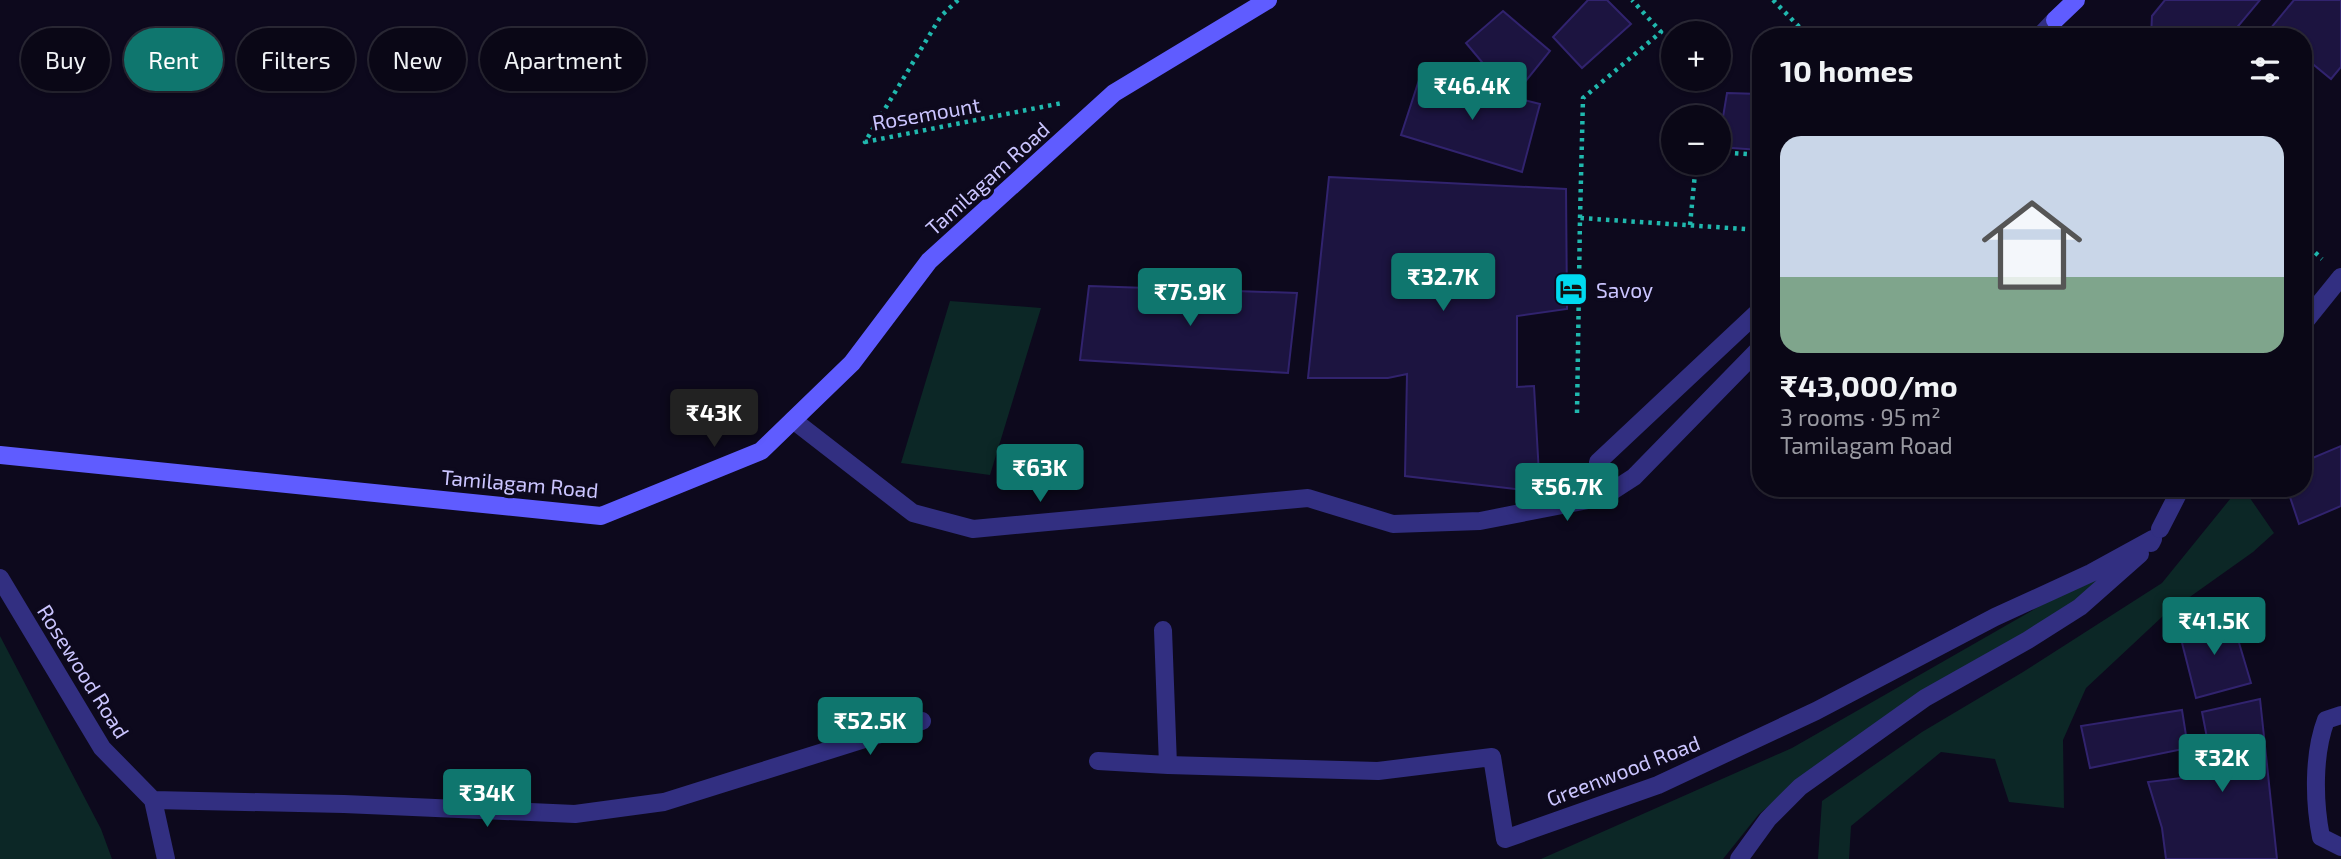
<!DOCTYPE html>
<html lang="en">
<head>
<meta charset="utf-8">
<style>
  :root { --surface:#0a0716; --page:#181523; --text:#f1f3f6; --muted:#9999a1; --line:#2a2835; --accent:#0f766e }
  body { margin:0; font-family:"Exo 2",sans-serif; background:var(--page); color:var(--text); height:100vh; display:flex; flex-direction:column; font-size:26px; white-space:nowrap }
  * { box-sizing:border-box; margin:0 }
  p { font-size:23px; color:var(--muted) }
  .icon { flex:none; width:38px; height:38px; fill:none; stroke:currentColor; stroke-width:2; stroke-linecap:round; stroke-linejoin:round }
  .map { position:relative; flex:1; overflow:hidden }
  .drawer { position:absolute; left:1752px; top:28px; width:560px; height:469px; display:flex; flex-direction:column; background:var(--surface); border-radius:28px; box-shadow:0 2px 5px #0004,0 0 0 2px var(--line) }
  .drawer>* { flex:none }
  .banner { position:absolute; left:21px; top:28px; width:665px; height:63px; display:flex; gap:14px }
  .tools { position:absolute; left:1661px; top:21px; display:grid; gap:14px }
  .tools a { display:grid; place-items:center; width:70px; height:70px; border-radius:50%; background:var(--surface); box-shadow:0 2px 5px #0004,0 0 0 2px var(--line); font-size:35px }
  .price { position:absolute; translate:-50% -60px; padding:0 16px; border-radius:7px; background:var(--accent); color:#fff; font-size:23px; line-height:46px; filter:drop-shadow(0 2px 4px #0008) }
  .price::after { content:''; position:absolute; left:50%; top:42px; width:21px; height:16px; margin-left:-10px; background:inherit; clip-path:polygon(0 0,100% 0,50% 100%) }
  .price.selected { background:#222; color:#fff }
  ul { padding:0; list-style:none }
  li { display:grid; align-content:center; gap:14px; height:371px; padding:0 28px }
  li span { display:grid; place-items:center; height:217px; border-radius:21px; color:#555 }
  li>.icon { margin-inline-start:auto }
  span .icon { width:126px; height:126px; fill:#fffc; stroke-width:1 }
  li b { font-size:30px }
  h2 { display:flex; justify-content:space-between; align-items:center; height:84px; padding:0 28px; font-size:30px }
  .tag { padding:0 24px; border-radius:32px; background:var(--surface); box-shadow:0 2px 5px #0004,0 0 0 2px var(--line); font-size:24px; line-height:63px }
  .tag.selected { background:var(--accent); color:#fff }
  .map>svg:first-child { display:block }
  .green { fill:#0c2726 }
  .building { fill:#1c1440; stroke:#31236e; stroke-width:2 }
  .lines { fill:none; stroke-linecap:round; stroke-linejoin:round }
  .path { stroke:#20b8ae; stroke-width:4.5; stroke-dasharray:3.5 5; stroke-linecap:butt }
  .lane { stroke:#322f81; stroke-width:18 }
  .street { stroke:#322f81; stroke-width:18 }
  .secondary { stroke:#5f5cff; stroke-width:18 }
  .labels { text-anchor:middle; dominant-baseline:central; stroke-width:7; stroke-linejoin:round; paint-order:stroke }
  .street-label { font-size:21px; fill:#cbc5ff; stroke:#0d091d }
  .poi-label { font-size:21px; fill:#cbc5ff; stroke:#0d091d; text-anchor:start }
</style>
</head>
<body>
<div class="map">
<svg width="2341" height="859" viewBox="0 0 2341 859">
  <rect width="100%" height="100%" fill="#0d091d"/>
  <path class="green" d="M950,301L1041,308L990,475L901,463Z
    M2239,488H2243L2274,533L2253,552L2163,616L2086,688L2063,740L2064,808L2009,802L1995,759L1941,752L1851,826L1849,859H1818L1822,801L1922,732L2023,672L2162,583Z
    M2122,559L2119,570L2023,636L1799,781L1759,814L1723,859H1541L1792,748Z
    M0,636L101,829L112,859H0Z"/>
  <path class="building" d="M1588,0H1607L1631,24L1582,68L1553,37Z
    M2165,0H2260L2229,37H2151L2152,16Z
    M2294,0H2341V67L2331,79L2303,56V37H2280L2270,29Z
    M1503,11L1550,51L1512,98L1466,43Z
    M1421,74L1540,104L1522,172L1401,135Z
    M1727,93L1760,94V150L1718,147Z
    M1329,177L1566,189L1567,309L1517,316V387L1534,386L1540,492L1405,476L1407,374L1388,378H1308Z
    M1089,286L1297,293L1288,373L1080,360Z
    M2341,446V506L2299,524L2287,488H2303V462Z
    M2231,616L2251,683L2196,698L2179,631Z
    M2260,699L2277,859H2166L2162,828L2148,782L2214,774L2202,712Z
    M2182,710L2188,748L2090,768L2081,726Z"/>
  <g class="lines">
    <path class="path" d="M958,0L941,16L865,142L1062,103
      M1773,0L1809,37
      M1982,37L2015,29
      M1661,147L1673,148
      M1718,152L1760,155
      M1580,218L1583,98L1661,32L1632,0
      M1690,225L1696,163
      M2303,241L2322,259
      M1577,413L1580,218L1760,230"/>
    <path class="lane" d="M1163,630L1168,765L1378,771L1492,757L1505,839L1658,785L1816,711L1995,617L2091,573L2153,539L2151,543
      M1098,761L1168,765
      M1739,859L1768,819L1800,787L1925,698L2028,640L2080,607L2140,554"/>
    <path class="street" d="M2039,37L2055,20
      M2303,324L2341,277
      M793,420L913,513L973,529L1308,498L1393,524L1480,521L1603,497L1634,477L1760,348
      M1603,497L1598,462L1760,310
      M2160,529L2181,488
      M0,578L102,748L153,800L166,859
      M2341,715L2326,720C2313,754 2314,802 2321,837L2341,847
      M153,800L344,804L575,814L664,802L922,721"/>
    <path class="secondary" d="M2055,20L2076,0
      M0,455L601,516L761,451L852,363L929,261L1114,93L1268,0"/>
  </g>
  <defs>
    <g id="hotel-square" transform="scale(1.75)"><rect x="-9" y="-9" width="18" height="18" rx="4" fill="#00daf0" stroke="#0d091d"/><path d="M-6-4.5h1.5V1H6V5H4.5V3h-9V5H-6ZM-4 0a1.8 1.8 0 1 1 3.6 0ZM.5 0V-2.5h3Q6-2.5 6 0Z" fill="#111"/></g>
  </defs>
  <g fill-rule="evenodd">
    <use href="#hotel-square" x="1571" y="289"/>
  </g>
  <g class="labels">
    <g class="street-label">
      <text transform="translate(926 113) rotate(-10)">Rosemount</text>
      <text transform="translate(987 178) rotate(-42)">Tamilagam Road</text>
      <text transform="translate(520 483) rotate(5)">Tamilagam Road</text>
      <text transform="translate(84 671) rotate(58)">Rosewood Road</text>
      <text transform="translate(1623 770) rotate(-21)">Greenwood Road</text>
    </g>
    <g class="poi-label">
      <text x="1596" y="289">Savoy</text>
    </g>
  </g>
</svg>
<div class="tools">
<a>+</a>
<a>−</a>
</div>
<b class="price" style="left:1472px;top:122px">₹46.4K</b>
<b class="price" style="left:1443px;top:313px">₹32.7K</b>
<b class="price" style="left:1190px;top:328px">₹75.9K</b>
<b class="price selected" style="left:714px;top:449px">₹43K</b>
<b class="price" style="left:1040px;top:504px">₹63K</b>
<b class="price" style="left:1567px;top:523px">₹56.7K</b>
<b class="price" style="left:2214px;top:657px">₹41.5K</b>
<b class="price" style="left:870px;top:757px">₹52.5K</b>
<b class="price" style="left:2222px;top:794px">₹32K</b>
<b class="price" style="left:487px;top:829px">₹34K</b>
<div class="banner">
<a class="tag">Buy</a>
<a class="tag selected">Rent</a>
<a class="tag">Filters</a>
<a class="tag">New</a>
<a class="tag">Apartment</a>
</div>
<section class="drawer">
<h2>10 homes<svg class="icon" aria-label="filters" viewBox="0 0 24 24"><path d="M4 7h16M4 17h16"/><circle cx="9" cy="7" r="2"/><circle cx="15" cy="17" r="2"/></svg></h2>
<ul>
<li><span style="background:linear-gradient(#c9d6e8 65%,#7fa58c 0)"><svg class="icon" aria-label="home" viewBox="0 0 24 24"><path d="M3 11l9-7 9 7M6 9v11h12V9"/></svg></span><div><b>₹43,000/mo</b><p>3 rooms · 95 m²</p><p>Tamilagam Road</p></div></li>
</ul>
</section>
</div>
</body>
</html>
